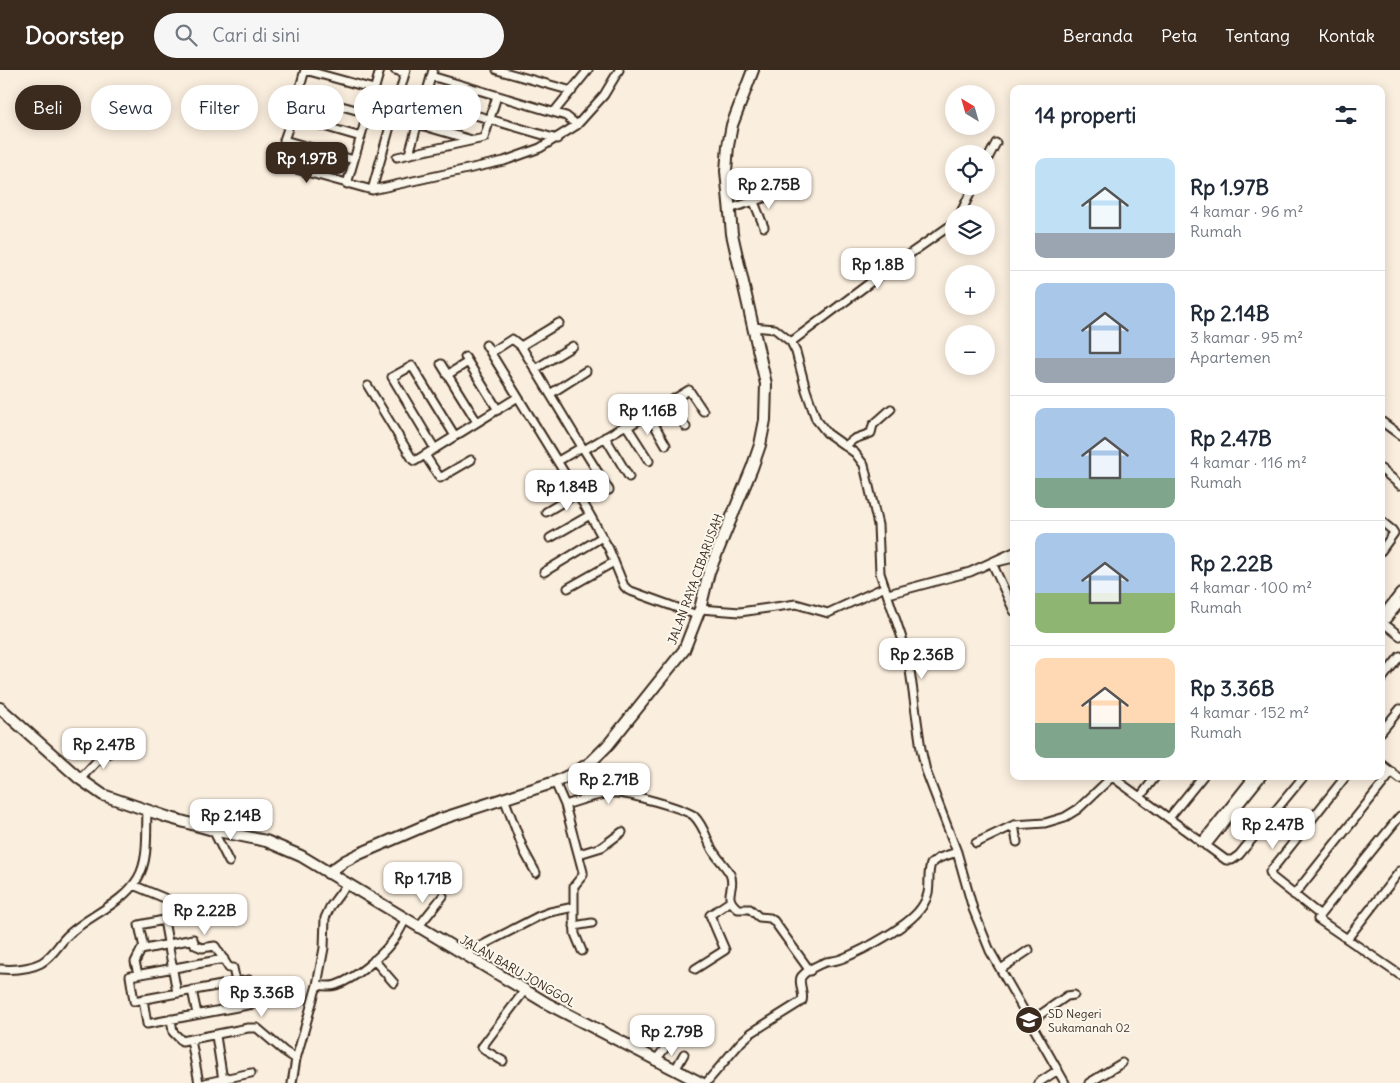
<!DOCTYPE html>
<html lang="id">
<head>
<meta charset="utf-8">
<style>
  :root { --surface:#fff; --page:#f6f6f7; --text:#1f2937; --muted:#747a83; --line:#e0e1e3; --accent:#3b2a1e }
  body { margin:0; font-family:Delius,sans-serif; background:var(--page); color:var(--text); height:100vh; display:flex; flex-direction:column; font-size:19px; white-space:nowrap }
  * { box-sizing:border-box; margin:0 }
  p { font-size:16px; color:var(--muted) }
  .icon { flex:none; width:28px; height:28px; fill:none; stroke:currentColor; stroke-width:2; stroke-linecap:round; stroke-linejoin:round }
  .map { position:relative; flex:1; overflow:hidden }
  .sheet { position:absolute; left:1010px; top:15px; width:375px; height:695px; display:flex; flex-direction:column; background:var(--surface); border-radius:10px; box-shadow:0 2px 12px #0003 }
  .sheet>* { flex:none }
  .banner { position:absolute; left:15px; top:15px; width:475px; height:45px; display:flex; gap:10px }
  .needle { width:32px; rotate:323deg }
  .tools { position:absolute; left:945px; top:15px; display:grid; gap:10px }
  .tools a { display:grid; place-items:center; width:50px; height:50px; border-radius:50%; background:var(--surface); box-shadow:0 2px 12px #0003; font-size:25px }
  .price { position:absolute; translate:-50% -42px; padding:0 11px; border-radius:10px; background:#fff; color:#222; font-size:16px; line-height:32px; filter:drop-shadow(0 1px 2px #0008) }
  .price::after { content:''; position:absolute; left:50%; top:30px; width:15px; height:11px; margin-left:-8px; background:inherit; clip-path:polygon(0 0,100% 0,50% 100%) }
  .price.current { background:var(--accent); color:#fff }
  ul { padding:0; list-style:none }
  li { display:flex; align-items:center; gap:15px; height:125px; padding:0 25px }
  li+li { border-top:1px solid var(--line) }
  li span { display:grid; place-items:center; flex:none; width:140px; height:100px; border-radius:10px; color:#555 }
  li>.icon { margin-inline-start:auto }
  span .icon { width:60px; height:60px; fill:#fffc; stroke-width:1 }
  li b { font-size:21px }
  h2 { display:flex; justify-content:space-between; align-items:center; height:60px; padding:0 25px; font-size:21px }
  .tag { padding:0 18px; border-radius:22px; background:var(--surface); box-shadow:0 2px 12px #0003; font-size:18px; line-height:45px }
  .tag.current { background:var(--accent); color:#fff }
  header { display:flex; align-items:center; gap:30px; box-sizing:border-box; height:70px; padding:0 25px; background:var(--accent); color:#fff }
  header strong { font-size:24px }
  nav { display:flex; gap:28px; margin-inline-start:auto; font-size:18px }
  .search { width:350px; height:45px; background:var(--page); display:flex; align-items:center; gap:12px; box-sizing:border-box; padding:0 18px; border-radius:28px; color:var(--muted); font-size:19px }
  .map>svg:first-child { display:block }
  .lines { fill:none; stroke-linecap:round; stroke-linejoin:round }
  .minor-casing { stroke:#3b2a1e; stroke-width:11 }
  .primary-casing { stroke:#3b2a1e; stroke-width:14 }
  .minor { stroke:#fbf7ec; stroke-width:7 }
  .primary { stroke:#fbf7ec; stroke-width:10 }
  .labels { text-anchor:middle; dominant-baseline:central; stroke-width:4; stroke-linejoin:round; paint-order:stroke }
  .street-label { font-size:12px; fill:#3b2a1e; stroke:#fbf7ec }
  .poi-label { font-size:12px; fill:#3b2a1e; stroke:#fbf7ec; text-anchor:start }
</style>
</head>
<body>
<header>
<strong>Doorstep</strong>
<div class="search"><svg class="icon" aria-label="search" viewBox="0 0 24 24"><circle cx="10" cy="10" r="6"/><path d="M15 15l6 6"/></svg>Cari di sini</div>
<nav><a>Beranda</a><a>Peta</a><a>Tentang</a><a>Kontak</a></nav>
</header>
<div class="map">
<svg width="1400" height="1013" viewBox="0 0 1400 1013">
  <rect width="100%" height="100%" fill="#faeede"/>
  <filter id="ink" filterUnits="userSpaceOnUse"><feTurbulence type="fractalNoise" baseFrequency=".02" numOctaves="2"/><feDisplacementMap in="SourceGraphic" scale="10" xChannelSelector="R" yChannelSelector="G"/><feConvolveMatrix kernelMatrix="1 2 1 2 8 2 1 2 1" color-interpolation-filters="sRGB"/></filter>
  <g filter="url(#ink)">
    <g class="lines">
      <g class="minor-casing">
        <path id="minor" d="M395,0L405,3
          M497,0L572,21
          M431,6L566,46L577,55
          M424,30L557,69
          M554,42L588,0
          M367,43L298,24L305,0L374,19
          M417,54L472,70
          M409,84L433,0
          M397,87L484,68L497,26
          M354,90L284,70L292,47L361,67
          M986,92L996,73
          M274,93L372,120L504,91L540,78L577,55L604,25L619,0
          M347,114L380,0
          M372,120L406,0
          M754,132L764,157
          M729,139L798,117
          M960,144L974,116
          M752,257L775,259L791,272L796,282L806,320L816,349L827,363L855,383L864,395L878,455L880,503L908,586L921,679L926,701L957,782L973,839L990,881L1065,1013
          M791,272L891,197L954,153
          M486,275L586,438L609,479L624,516L628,520L697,545
          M521,276L559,253
          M492,282L512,269L521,276L582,377
          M465,287L498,340
          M441,294L477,352
          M535,299L573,276
          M447,305L468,292
          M368,316L413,390L415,391L518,327
          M550,324L586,301
          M669,332L686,357
          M648,344L666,375
          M1381,351L1400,365
          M626,355L649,391
          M605,367L629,407
          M845,376L854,369L871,363L873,355L891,339
          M435,379L392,307L412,296L455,366
          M584,380L609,420
          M425,385L440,408L471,390
          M558,391L582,377L584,380L626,355L629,356L689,320L703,341
          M1381,399L1400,415
          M546,442L578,423
          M1381,451L1392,460L1394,463L1381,481
          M550,468L590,445
          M997,492L1014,488
          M992,493L1014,541
          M544,502L602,467
          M568,518L614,492
          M888,524L970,502L1014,482
          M700,539L740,542L796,534L828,543L885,517
          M1381,547L1400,523
          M1382,552L1400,566
          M1381,556L1400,533
          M1381,610L1400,586
          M1381,662L1400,639
          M1381,694L1400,709
          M1111,706L1226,790H1232L1239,785L1304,706
          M80,709L96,692L117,678
          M555,712L565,735L583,802V805L574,816V849L575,864L582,881
          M1140,727L1156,706
          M504,728L524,781L536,803
          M565,735C581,730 597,724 614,723C626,722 686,739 694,746C704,756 706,768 712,779C717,788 725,795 730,804C737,819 721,825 738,839H750L759,847L770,848L774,851L810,901
          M1400,746L1320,845L1318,849L1400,905
          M1169,748L1203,706
          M1014,755L1017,772
          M213,760L229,792
          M976,773L1014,755L1045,753L1065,747L1078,739L1113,706
          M1201,773L1254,706
          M1206,776L1262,706
          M579,784L602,777L622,762
          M133,815L174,832
          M1294,825L1392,702
          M1320,845L1272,807L1270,802L1346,706
          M419,856L443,826
          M574,856L592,853
          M1347,869L1400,801
          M144,878L139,855L164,850L177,923
          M465,884L539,846L550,842L574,837
          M374,890L394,913
          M0,899C13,900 29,899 41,893C53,886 58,875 67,866C88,845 122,835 138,808C149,789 146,763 147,741
          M695,899L725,880L710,845L731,831
          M1001,899L1029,880
          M138,904L135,892L141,880L193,869L195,875L202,878L215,876L229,898H233L236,912
          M317,915C323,916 330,917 336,915C355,909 380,887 392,872C398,865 402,856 406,848
          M192,920L197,944
          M143,929L147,954L253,934L249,910L134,931L130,906L224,889
          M171,949L173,962L182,971L248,958H257L284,981L296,989
          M1031,951L1067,926L1074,925
          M216,966L223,1010
          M191,970L199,1013
          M503,991L486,981L482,977L525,920
          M655,991L672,969
          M675,1000L684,984
          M205,1013L251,1003
          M292,1013L296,989L317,915L324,878L325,848L330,837L347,814
          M706,1013L741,972L751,963L802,931C805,924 797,911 802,906C807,900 819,894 826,892C831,891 836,891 841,889C862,881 912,855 923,835C933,820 926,807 931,794L939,788L957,782
          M1038,1013L1058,1000
          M1089,1013L1122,993"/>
      </g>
      <g class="primary-casing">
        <path id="primary" d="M0,638L80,709L103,725L167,747L213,760L266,771L301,786L548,934L701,1013
          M328,803L345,791L359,784L438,750L555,712L576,702L591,692L608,675L684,580L700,539L709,502L752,398L760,375L765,350L766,314L732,164L726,101L728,76L732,55L753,0"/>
      </g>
      <use href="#minor" class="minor"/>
      <use href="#primary" class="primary"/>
    </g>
  </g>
  <defs>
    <g id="school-disc" transform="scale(1.4375)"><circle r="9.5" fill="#3b2a1e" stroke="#fbf7ec"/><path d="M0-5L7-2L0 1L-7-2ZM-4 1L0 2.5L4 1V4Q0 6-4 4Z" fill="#fff"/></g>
  </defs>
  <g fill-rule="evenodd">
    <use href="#school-disc" x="1029" y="950"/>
  </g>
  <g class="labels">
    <g class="street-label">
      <text transform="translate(695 509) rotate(-70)">JALAN RAYA CIBARUSAH</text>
      <text transform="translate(518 901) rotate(30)">JALAN BARU JONGGOL</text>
    </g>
    <g class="poi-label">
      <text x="1048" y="943">SD Negeri<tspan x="1048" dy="14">Sukamanah 02</tspan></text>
    </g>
  </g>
</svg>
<div class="tools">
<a><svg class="needle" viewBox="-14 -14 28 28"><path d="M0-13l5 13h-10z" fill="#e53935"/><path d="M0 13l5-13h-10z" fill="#747a83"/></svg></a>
<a><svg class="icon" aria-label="locate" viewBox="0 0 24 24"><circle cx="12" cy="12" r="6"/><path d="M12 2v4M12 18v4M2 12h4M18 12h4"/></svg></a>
<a><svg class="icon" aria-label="layers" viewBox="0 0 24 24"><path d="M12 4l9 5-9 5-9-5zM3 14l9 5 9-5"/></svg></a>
<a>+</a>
<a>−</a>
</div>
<b class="price current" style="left:307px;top:114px">Rp 1.97B</b>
<b class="price" style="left:769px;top:140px">Rp 2.75B</b>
<b class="price" style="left:878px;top:220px">Rp 1.8B</b>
<b class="price" style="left:648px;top:366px">Rp 1.16B</b>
<b class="price" style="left:567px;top:442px">Rp 1.84B</b>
<b class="price" style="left:922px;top:610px">Rp 2.36B</b>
<b class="price" style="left:104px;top:700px">Rp 2.47B</b>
<b class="price" style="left:609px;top:735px">Rp 2.71B</b>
<b class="price" style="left:231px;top:771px">Rp 2.14B</b>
<b class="price" style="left:1273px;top:780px">Rp 2.47B</b>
<b class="price" style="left:423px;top:834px">Rp 1.71B</b>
<b class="price" style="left:205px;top:866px">Rp 2.22B</b>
<b class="price" style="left:262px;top:948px">Rp 3.36B</b>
<b class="price" style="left:672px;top:987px">Rp 2.79B</b>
<div class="banner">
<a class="tag current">Beli</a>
<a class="tag">Sewa</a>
<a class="tag">Filter</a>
<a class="tag">Baru</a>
<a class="tag">Apartemen</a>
</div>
<section class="sheet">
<h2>14 properti<svg class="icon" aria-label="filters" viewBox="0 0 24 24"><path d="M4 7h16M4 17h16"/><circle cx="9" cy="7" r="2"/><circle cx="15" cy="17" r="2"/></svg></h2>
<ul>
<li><span style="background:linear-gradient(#bfe0f5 75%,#9aa5b1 0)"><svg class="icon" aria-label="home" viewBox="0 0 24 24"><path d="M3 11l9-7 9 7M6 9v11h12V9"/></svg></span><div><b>Rp 1.97B</b><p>4 kamar · 96 m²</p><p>Rumah</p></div></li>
<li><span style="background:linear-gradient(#a9c7e8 75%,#9aa5b1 0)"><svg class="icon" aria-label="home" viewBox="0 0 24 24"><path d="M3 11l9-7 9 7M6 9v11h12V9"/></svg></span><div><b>Rp 2.14B</b><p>3 kamar · 95 m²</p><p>Apartemen</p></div></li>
<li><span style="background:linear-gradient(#a9c7e8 70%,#7fa58c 0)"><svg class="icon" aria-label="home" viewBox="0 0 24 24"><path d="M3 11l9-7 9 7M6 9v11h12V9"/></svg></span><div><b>Rp 2.47B</b><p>4 kamar · 116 m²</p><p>Rumah</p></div></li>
<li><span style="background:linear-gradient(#a9c7e8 60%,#8fb573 0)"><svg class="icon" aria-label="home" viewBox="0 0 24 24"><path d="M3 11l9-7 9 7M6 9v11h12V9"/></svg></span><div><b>Rp 2.22B</b><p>4 kamar · 100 m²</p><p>Rumah</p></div></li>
<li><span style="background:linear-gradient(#ffd9b3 65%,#7fa58c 0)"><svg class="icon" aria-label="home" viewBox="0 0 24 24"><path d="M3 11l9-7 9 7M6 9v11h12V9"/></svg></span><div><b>Rp 3.36B</b><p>4 kamar · 152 m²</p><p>Rumah</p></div></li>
</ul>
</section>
</div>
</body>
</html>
